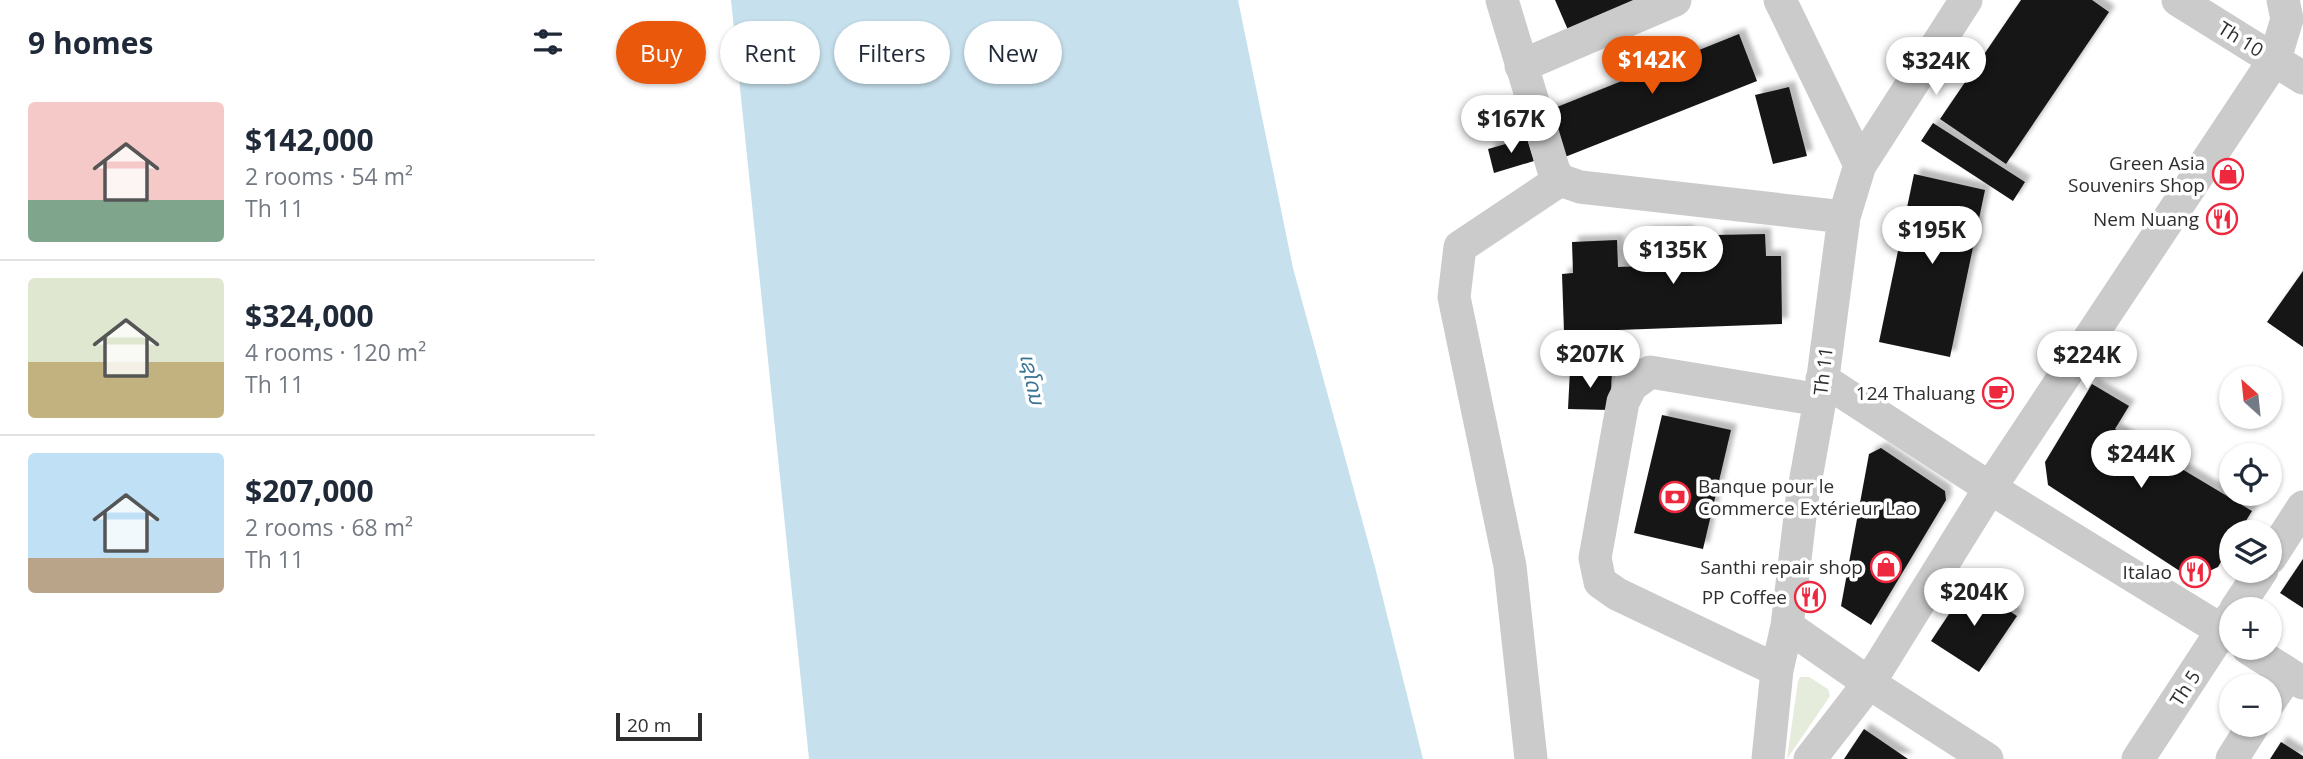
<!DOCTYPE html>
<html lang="en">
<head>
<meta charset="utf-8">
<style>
  :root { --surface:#fff; --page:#f6f6f7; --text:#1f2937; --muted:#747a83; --line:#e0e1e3; --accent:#ea580c }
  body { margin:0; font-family:"Open Sans","Noto Sans Lao",sans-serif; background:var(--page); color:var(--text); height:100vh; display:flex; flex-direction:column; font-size:26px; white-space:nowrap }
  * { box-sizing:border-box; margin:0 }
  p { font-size:23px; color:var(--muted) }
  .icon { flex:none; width:38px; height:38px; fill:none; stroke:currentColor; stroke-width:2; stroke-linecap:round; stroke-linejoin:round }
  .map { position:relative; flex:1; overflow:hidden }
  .side { display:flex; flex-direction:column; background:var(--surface); width:595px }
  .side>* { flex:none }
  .guide { position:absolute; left:21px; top:21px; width:665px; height:63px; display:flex; gap:14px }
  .needle { width:46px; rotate:333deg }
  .buttons { position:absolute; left:1624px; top:366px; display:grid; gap:14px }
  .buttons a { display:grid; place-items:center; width:63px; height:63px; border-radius:50%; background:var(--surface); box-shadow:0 2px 5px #0004; font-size:35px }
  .scale { position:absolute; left:21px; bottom:18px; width:86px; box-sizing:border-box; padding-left:7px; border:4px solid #2e2e2e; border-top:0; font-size:19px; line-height:24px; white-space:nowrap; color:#2e2e2e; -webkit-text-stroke:5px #fff; paint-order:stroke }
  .price { position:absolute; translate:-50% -60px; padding:0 16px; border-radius:24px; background:#fff; color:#222; font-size:23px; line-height:46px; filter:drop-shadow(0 2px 4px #0008) }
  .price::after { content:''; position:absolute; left:50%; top:42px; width:21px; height:16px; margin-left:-10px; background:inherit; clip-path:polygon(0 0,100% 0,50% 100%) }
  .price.active { background:var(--accent); color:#fff }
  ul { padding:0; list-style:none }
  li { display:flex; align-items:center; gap:21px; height:175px; padding:0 28px }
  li+li { border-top:2px solid var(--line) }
  li span { display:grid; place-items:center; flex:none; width:196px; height:140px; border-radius:7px; color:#555 }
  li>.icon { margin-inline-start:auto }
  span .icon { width:84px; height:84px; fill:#fffc; stroke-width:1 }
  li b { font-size:30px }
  h2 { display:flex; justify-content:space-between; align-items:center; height:84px; padding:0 28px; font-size:30px }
  .pill { padding:0 24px; border-radius:32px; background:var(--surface); box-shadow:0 2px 5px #0004; font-size:24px; line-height:63px }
  .pill.active { background:var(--accent); color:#fff }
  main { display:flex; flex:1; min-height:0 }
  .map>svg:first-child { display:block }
  .green { fill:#e5ecdb }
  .water { fill:#c6e0ed }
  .building { fill:#151515; filter:url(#shadow) }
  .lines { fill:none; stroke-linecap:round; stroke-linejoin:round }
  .minor { stroke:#cbcbcb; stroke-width:33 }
  .labels { text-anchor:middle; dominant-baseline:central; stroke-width:7; stroke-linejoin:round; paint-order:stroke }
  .street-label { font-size:19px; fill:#2e2e2e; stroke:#fff }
  .poi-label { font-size:19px; fill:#2e2e2e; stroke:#fff; text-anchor:end }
  .water-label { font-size:21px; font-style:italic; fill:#387494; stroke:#fff }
</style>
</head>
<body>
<main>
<section class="side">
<h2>9 homes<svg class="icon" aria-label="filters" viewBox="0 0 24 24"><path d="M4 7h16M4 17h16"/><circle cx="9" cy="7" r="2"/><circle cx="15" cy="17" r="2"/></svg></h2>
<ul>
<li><span style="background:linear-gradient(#f6c9c9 70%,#7fa58c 0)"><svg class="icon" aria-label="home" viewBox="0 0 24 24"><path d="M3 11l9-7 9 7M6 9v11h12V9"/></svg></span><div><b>$142,000</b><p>2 rooms · 54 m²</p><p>Th 11</p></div></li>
<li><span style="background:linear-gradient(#dfe7d0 60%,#c2b280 0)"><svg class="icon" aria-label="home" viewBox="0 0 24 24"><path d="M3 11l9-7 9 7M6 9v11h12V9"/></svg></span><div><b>$324,000</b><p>4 rooms · 120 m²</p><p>Th 11</p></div></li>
<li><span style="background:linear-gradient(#bfe0f5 75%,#b9a48a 0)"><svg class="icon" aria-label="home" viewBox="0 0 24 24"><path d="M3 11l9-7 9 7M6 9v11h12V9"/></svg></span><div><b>$207,000</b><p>2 rooms · 68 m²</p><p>Th 11</p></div></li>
</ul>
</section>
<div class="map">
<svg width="1708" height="759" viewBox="0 0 1708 759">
  <defs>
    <filter id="shadow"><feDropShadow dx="6" dy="-6" stdDeviation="2" flood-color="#0004"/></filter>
  </defs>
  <rect width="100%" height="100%" fill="#fff"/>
  <path class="green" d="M1205,677H1214L1233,689L1235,696L1192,759L1203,681Z"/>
  <path class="water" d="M136,0H643L698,268L780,567L828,759H214Z"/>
  <path class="building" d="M960,0H1040L973,30Z
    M1426,0H1497L1514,12L1411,164L1345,119Z
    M1144,34L1162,81L970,157L952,111Z
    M1194,87L1212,156L1178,164L1160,95Z
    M1338,123L1430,182L1418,201L1326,141Z
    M932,138L939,161L899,173L893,149Z
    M1319,174L1390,190L1355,357L1284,342Z
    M1092,231L1093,263L1122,262L1121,235L1170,234L1171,256H1186L1187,324L969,332L967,274L978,273L977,242L1022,240L1023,267L1051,266L1050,233Z
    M1708,271V347L1672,322Z
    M975,370L1017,371L1015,410L973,409Z
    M1497,384L1534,406L1520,429L1657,511L1644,532H1636V544L1623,567L1597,579L1453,485L1450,462Z
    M1067,415L1136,430L1108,549L1039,533Z
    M1286,448L1350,491L1351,500L1276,625L1246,606L1274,454Z
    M1708,559V608L1685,593Z
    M1374,584L1422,616L1384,672L1336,641Z
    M1269,729L1313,759H1249Z
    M1686,742L1708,756V759H1675Z"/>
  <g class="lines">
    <path class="minor" d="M907,0L959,171L965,180L985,187L1249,217
      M1583,0L1708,78
      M926,66L1080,0
      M1265,165L1371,0
      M1227,379L1395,488L1636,636
      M1675,558L1708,507
      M1641,609L1667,570
      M1192,626L1274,683L1392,759
      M1653,648L1708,683
      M1182,670L1022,594L1005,582L1000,558L1028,402L1036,386L1055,372L1225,400
      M1675,701L1693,674
      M936,759L915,566L859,297L865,247L965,180
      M1173,759L1182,670L1192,626L1207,500L1225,400L1249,217L1265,165L1185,0
      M1215,759L1274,683L1395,488L1680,59L1692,19L1688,0
      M1543,759L1636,617
      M1637,759L1659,724"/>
  </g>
  <defs>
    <g id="shop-ring" transform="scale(1.575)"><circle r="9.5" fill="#fff" stroke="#ee283e" stroke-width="1.5"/><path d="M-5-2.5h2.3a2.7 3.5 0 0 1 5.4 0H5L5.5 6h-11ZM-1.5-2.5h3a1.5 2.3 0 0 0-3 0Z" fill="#ee283e"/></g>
    <g id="restaurant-ring" transform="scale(1.575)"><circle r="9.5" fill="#fff" stroke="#ee283e" stroke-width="1.5"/><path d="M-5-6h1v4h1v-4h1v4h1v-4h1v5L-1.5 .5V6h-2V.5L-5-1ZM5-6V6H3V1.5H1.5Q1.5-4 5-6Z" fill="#ee283e"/></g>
    <g id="cafe-ring" transform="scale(1.575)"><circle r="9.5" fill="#fff" stroke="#ee283e" stroke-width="1.5"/><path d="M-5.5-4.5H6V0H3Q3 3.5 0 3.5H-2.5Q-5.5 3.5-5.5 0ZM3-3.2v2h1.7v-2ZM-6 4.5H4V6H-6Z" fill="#ee283e"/></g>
    <g id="bank-ring" transform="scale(1.575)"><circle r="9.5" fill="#fff" stroke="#ee283e" stroke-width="1.5"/><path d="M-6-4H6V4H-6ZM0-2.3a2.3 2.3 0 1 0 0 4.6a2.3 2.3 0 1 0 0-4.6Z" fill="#ee283e"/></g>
  </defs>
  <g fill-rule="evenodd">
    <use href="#shop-ring" x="1633" y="174"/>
    <use href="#restaurant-ring" x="1627" y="219"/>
    <use href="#cafe-ring" x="1403" y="393"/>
    <use href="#bank-ring" x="1080" y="497"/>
    <use href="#shop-ring" x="1291" y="567"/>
    <use href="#restaurant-ring" x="1600" y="572"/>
    <use href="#restaurant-ring" x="1215" y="597"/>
  </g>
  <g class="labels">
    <g class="street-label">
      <text transform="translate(1646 39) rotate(32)">Th 10</text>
      <text transform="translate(1228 371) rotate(-83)">Th 11</text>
      <text transform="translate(1590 688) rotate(-57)">Th 5</text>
    </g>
    <g class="poi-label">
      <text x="1610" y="163">Green Asia<tspan x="1610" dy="22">Souvenirs Shop</tspan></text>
      <text x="1604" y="219">Nem Nuang</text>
      <text x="1380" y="393">124 Thaluang</text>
      <text x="1103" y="486" text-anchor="start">Banque pour le<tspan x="1103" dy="22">Commerce Extérieur Lao</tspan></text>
      <text x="1268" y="567">Santhi repair shop</text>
      <text x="1577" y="572">Italao</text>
      <text x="1192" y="597">PP Coffee</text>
    </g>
    <g class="water-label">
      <text transform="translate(438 379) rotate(78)">ເຊໂດນ</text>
    </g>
  </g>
</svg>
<div class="buttons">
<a><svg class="needle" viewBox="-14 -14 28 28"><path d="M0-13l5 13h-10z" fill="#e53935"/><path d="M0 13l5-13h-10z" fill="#747a83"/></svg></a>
<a><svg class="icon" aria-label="locate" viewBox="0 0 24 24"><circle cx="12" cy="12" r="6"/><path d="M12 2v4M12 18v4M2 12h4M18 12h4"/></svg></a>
<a><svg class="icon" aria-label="layers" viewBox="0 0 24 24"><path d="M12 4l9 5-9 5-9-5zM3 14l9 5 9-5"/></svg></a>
<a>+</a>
<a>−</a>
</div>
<div class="scale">20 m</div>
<b class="price active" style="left:1057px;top:96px">$142K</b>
<b class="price" style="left:1341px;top:97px">$324K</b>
<b class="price" style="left:916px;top:155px">$167K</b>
<b class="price" style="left:1337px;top:266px">$195K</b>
<b class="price" style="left:1078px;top:286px">$135K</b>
<b class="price" style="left:995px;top:390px">$207K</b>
<b class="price" style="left:1492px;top:391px">$224K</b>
<b class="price" style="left:1546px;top:490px">$244K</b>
<b class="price" style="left:1379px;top:628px">$204K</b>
<div class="guide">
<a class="pill active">Buy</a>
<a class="pill">Rent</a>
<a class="pill">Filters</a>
<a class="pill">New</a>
</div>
</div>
</main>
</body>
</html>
